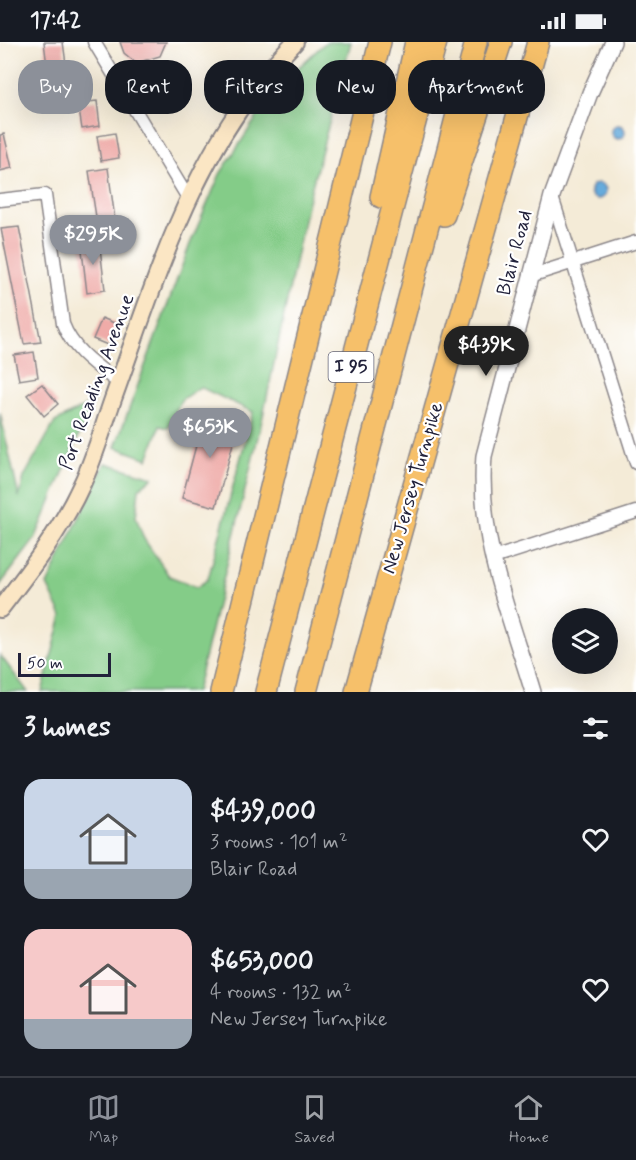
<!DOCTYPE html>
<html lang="en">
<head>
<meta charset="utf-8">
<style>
  :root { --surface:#171b24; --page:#20242c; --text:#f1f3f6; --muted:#9ea1a6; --line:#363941; --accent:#8c9099 }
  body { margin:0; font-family:Mynerve,sans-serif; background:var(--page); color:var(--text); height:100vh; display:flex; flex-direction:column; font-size:22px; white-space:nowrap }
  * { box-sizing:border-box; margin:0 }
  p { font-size:20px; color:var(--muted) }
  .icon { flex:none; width:33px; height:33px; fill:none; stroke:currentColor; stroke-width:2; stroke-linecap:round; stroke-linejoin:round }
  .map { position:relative; height:650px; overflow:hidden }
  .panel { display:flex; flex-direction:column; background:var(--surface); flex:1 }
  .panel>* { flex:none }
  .hud { position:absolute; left:18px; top:18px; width:600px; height:54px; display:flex; gap:12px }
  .buttons { position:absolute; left:552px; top:566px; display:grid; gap:12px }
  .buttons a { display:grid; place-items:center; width:66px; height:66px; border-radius:50%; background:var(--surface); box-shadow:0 6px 24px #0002; font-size:30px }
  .scale { position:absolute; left:18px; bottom:15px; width:93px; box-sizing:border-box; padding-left:6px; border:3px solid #22223b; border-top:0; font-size:16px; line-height:21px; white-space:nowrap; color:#22223b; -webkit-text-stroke:4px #fff; paint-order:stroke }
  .price { position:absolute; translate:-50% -51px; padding:0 14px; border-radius:21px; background:var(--accent); color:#fff; font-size:20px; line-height:39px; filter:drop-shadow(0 2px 3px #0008) }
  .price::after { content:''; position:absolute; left:50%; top:36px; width:18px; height:14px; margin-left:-9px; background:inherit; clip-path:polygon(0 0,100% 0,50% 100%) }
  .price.active { background:#222; color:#fff }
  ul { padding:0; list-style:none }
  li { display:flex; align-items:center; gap:18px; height:150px; padding:0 24px }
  li span { display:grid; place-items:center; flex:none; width:168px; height:120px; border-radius:18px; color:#555 }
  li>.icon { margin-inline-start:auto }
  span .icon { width:72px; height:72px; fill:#fffc; stroke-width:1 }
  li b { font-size:26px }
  h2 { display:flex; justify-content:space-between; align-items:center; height:72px; padding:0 24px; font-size:26px }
  .pill { padding:0 21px; border-radius:24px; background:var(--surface); box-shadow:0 6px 24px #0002; font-size:21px; line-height:54px }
  .pill.active { background:var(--accent); color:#fff }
  .status { display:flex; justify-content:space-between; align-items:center; height:42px; padding:0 30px; background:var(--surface); direction:ltr }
  .status svg { height:16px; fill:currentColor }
  .tabs { display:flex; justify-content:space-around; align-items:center; height:84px; border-top:2px solid var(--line); background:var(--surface); font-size:16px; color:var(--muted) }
  .tabs a { display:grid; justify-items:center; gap:3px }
  .tabs .active { color:var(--accent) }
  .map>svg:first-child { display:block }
  .green { fill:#84cc88; stroke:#537762; stroke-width:1.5 }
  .water { fill:#66abdc; stroke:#44668c; stroke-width:1.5 }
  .building { fill:#efaba8 }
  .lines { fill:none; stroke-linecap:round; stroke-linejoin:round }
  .minor-casing { stroke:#8b8689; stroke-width:15 }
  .tertiary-casing { stroke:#8b8689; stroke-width:18 }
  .secondary-casing { stroke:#8b8689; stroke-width:20 }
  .motorway-casing { stroke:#8b8689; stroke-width:24 }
  .minor { stroke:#fff; stroke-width:12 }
  .tertiary { stroke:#fff; stroke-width:15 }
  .secondary { stroke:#fbe6c4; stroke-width:16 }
  .motorway { stroke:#f6c06b; stroke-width:21 }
  .labels { text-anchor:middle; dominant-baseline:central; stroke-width:4.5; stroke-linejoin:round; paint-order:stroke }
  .shield { fill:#fff; stroke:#646476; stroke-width:1.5 }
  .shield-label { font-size:18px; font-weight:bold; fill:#22223b }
  .street-label { font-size:20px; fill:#22223b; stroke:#fff }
</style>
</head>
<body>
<div class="status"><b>17:42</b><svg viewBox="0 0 49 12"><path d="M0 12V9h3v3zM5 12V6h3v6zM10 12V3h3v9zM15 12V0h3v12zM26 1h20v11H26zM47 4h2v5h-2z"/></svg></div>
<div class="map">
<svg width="636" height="650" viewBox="0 0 636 650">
  <rect width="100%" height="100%" fill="#fff"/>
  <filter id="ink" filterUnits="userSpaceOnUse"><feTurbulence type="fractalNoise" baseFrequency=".0167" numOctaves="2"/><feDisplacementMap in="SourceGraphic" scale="12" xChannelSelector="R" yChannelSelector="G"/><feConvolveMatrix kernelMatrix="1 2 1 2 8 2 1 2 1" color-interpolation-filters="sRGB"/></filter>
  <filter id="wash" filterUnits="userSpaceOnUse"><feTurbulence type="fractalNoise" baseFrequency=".008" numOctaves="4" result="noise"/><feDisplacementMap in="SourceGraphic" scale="24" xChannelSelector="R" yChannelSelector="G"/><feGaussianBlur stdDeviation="1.35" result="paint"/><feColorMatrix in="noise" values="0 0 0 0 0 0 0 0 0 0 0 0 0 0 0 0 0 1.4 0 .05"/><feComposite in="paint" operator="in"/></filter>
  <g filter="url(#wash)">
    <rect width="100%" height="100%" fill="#f4ebd7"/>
    <path class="green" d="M326,0H351L307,163L263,374L196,650H42L62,574L47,543L105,421L153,435L139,447L136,475L144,497L169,534L197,545L208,537L253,370L200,345L181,358L168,386L160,384L148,417L115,405L190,202L220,132L275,47Z
      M93,360L35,497L0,543V371L19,455L24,435L55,380Z
      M0,613L28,650H0Z"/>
    <path class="water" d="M611 90a7 7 0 1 1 14 0a7 7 0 1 1-14 0Z
      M590 149a8 8 0 1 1 16 0a8 8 0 1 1-16 0Z"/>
    <g id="blocks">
      <path class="building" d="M44,0H63L67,29L76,28L79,46L60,49L56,23L47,24Z
        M120,0H166L160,14L136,21L124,11Z
        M97,59L100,84L82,87L78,61Z
        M115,91L119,116L101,119L97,94Z
        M4,92L12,126L0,129V93Z
        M108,126L116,185L98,188L89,129Z
        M19,185L41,300L24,302L1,187Z
        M99,197L105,248L87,251L81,200Z
        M102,276L119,283L110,304L93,297Z
        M34,310L38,335L19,338L14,313Z
        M42,342L58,362L44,374L27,353Z
        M205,370L239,379L216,465L182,456Z"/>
    </g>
  </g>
  <g filter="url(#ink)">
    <use href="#blocks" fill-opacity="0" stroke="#8b8689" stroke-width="1.5"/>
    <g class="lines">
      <g class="minor-casing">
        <path id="minor" d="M94,0L188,156
          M552,155L636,421
          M0,158L45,153L63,282C73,309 97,324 119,341
          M530,234L636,200
          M493,516L636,470"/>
      </g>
      <g class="tertiary-casing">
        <path id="tertiary" d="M533,650C510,573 477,496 484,414L552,154L590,51L613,0"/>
      </g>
      <g class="secondary-casing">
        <path id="secondary" d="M0,567C31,527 61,488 82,442C95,415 103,385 113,357C159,229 196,99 295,0"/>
      </g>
      <g class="motorway-casing">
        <path id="motorway" d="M381,155L416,0
          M444,173L501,0
          M221,650L380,0
          M266,650L436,0
          M306,650L476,0
          M356,650L538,0"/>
      </g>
      <use href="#minor" class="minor"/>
      <use href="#tertiary" class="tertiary"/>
      <use href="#secondary" class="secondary"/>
      <use href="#motorway" class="motorway"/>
    </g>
  </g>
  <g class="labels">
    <rect class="shield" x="328.5" y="310" width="45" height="30" rx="4.5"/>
    <g class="shield-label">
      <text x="351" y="325">I 95</text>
    </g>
    <g class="street-label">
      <text transform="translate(515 211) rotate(-75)">Blair Road</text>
      <text transform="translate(97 340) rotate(-70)">Port Reading Avenue</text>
      <text transform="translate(413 446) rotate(-74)">New Jersey Turnpike</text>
    </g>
  </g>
</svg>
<div class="buttons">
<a><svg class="icon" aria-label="layers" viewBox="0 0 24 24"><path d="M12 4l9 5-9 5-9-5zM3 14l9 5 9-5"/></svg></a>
</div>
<div class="scale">50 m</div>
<b class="price" style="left:93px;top:224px">$295K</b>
<b class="price active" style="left:486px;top:335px">$439K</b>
<b class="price" style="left:210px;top:417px">$653K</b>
<div class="hud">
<a class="pill active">Buy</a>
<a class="pill">Rent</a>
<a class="pill">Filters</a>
<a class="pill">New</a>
<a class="pill">Apartment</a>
</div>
</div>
<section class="panel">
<h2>3 homes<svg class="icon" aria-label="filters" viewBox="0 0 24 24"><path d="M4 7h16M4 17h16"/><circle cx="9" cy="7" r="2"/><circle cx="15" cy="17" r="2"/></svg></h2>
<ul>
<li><span style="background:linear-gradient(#c9d6e8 75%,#9aa5b1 0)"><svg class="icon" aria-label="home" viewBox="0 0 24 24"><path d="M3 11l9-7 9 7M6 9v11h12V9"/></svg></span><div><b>$439,000</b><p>3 rooms · 101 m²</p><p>Blair Road</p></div><svg class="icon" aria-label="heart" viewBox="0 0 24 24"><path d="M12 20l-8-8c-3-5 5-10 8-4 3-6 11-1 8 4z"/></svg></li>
<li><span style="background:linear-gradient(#f6c9c9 75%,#9aa5b1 0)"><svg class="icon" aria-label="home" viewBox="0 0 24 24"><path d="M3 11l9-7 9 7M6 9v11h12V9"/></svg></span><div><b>$653,000</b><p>4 rooms · 132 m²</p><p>New Jersey Turnpike</p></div><svg class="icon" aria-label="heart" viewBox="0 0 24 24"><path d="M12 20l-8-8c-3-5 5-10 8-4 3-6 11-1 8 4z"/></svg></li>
</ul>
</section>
<nav class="tabs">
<a class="active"><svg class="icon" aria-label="map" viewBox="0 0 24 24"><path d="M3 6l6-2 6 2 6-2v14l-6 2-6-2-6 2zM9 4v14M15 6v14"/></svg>Map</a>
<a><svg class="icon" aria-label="saved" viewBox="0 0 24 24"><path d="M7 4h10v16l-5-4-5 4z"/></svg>Saved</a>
<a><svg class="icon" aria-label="home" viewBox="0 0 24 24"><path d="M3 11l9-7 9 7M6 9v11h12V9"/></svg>Home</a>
</nav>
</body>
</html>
